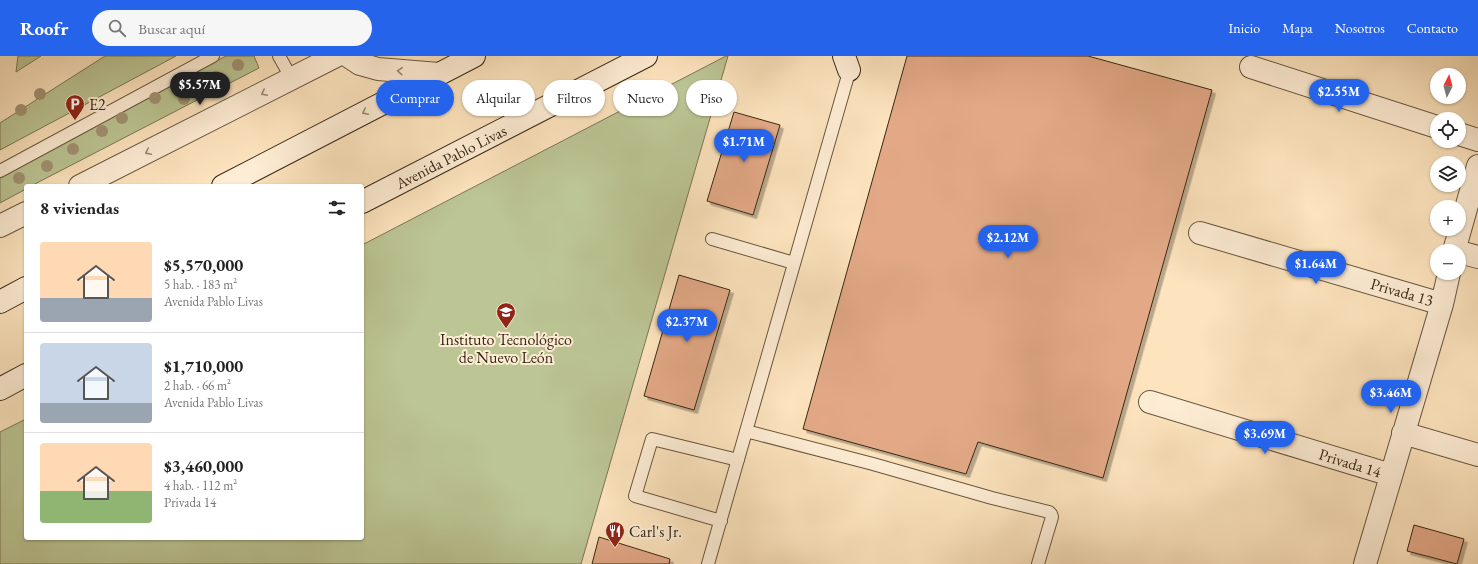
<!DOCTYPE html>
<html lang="es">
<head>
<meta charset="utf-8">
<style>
  :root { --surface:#fff; --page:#f6f6f6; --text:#222; --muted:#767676; --line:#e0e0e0; --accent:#2563eb }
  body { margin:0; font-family:"EB Garamond",serif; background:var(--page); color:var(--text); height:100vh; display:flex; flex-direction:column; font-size:15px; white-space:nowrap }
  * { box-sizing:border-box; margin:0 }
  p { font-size:13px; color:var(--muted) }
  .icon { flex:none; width:22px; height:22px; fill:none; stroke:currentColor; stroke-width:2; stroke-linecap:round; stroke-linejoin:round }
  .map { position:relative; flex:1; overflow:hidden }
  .details { position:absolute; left:24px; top:128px; width:340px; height:356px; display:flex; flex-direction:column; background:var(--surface); border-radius:4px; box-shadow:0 1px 3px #0004 }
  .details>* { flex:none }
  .hud { position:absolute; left:376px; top:24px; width:380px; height:36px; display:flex; gap:8px }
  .needle { width:26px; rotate:6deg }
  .fabs { position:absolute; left:1430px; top:12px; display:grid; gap:8px }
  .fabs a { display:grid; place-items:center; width:36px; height:36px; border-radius:50%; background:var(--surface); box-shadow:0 1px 3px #0004; font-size:20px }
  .price { position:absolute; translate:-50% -34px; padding:0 9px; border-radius:14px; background:var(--accent); color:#fff; font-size:13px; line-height:26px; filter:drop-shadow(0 1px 2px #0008) }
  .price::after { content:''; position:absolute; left:50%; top:24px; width:12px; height:9px; margin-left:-6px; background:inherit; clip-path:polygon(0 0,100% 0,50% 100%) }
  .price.on { background:#222; color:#fff }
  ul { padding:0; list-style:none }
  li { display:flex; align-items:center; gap:12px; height:100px; padding:0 16px }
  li+li { border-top:1px solid var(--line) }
  li span { display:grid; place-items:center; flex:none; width:112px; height:80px; border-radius:4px; color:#555 }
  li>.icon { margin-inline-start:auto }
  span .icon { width:48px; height:48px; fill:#fffc; stroke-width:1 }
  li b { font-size:17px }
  h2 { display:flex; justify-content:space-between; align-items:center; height:48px; padding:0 16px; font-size:17px }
  .tag { padding:0 14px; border-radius:18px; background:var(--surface); box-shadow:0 1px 3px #0004; font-size:14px; line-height:36px }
  .tag.on { background:var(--accent); color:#fff }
  header { display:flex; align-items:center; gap:24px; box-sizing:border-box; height:56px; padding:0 20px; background:var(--accent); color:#fff }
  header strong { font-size:19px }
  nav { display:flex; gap:22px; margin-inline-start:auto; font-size:14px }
  .search { width:280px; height:36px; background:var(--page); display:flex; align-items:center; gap:10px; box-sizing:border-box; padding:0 14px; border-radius:22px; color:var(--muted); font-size:15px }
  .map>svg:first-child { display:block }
  .green { fill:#bcc594; stroke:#7a7654 }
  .building { fill:#e3a987; stroke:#372815; filter:url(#shadow) }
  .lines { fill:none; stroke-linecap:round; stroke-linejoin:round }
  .service-casing { stroke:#68573f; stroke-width:14 }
  .minor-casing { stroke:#68573f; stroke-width:24 }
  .secondary-casing { stroke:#372815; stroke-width:24 }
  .service { stroke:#feedd5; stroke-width:12 }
  .minor { stroke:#feedd5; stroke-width:22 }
  .secondary { stroke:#feedd5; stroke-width:22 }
  .tree { fill:#a29273 }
  .oneway { stroke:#9a8a75 }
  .labels { text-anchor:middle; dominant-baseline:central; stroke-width:4; stroke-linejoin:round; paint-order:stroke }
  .poi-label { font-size:16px; fill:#372815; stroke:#feedd5; text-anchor:start }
  .street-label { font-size:16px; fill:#372815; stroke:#feedd5 }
</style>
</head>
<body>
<header>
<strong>Roofr</strong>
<div class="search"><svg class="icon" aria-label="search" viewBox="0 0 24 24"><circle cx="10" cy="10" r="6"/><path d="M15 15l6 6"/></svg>Buscar aquí</div>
<nav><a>Inicio</a><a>Mapa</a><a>Nosotros</a><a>Contacto</a></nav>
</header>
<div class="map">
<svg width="1478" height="508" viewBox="0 0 1478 508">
  <defs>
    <filter id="shadow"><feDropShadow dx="3.5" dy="3.5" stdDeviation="0" flood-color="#0004"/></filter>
  </defs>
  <rect width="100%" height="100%" fill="#fde4be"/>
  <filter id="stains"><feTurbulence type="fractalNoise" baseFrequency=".005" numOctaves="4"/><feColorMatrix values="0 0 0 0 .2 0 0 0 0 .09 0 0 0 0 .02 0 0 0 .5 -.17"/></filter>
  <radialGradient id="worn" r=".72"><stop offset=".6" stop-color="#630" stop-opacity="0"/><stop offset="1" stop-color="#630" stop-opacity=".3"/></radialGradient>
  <path class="green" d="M18,0H41L16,16Z
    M105,0H176L0,94V67Z
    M226,0H254L259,12L31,130H26V133L0,147V117Z
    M726,0H728L581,508H0V376L26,363V482H362V189Z"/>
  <path class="building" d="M907,0H1088L1212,34L1103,422L978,386L966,418L803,373Z
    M734,56L780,69L753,159L707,145Z
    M679,219L730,234L694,354L644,340Z
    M1414,469L1464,483L1457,508L1407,495Z
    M599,481L670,503L669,508H592Z"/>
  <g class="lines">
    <g class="service-casing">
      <path id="service" d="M279,0L292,23
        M0,115L213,0
        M712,183L794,207
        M746,375L873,408L992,442L1049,456L1051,458L1052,461L1038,508
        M721,465L635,440L652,383L738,404
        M708,508L851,9"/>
    </g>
    <g class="minor-casing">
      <path id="minor" d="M348,0L360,8L378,13L439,18
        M1251,11L1437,71
        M1459,78L1478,84
        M80,130L336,0
        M0,170L26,157
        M1200,177L1442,248
        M1454,195L1478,110
        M1459,196L1478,201
        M1150,346L1391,419
        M1403,377L1478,399
        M1365,508L1442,248L1449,217"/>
    </g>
    <g class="secondary-casing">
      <path id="secondary" d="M844,0L849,14
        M223,130L474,0
        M362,146L646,0
        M0,246L26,232
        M0,333L26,319"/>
    </g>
    <use href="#service" class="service"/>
    <use href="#minor" class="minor"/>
    <use href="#secondary" class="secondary"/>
  </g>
  <g class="tree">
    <circle cx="238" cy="9" r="6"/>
    <circle cx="216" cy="21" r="6"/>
    <circle cx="40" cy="38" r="6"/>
    <circle cx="155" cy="42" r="6"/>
    <circle cx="184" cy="43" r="6"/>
    <circle cx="21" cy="54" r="6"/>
    <circle cx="122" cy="62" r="6"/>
    <circle cx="102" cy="75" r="6"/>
    <circle cx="73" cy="93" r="6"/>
    <circle cx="47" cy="110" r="6"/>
    <circle cx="19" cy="122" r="6"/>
  </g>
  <defs><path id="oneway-chevron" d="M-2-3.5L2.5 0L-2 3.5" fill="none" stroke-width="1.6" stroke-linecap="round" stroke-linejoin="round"/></defs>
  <g class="oneway">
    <use href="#oneway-chevron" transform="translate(400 15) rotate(-176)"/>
    <use href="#oneway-chevron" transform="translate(264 37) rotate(153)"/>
    <use href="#oneway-chevron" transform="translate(365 56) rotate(153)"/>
    <use href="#oneway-chevron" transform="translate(148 96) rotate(153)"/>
  </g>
  <defs>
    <g id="parking-pin" transform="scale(1)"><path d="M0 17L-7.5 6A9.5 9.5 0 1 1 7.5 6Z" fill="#8f2418" stroke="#feedd5"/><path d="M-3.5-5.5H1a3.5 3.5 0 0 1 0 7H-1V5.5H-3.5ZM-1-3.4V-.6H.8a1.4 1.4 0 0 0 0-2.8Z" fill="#fff"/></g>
    <g id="university-pin" transform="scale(1)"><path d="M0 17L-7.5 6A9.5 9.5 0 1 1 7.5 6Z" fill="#8f2418" stroke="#feedd5"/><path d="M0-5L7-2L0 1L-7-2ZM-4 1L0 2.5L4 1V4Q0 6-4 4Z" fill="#fff"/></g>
    <g id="restaurant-pin" transform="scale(1)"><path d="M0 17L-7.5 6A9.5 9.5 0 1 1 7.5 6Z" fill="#8f2418" stroke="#feedd5"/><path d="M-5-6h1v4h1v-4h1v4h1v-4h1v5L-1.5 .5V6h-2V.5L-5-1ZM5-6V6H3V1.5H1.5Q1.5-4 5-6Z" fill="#fff"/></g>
  </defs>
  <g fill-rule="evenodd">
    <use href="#parking-pin" x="75" y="48"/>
    <use href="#university-pin" x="506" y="256"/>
    <use href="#restaurant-pin" x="615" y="475"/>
  </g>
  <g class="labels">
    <g class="poi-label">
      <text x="89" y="48">E2</text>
      <text x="506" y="283" text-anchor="middle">Instituto Tecnológico<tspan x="506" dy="18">de Nuevo León</tspan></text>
      <text x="629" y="475">Carl's Jr.</text>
    </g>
    <g class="street-label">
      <text transform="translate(451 101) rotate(-27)">Avenida Pablo Livas</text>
      <text transform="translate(1402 236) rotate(16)">Privada 13</text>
      <text transform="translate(1350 407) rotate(17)">Privada 14</text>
    </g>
  </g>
  <rect width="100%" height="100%" filter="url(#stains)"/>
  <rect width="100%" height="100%" fill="url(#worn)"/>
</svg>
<div class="fabs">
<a><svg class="needle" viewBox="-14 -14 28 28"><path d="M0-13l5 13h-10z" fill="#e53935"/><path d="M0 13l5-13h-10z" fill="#767676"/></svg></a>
<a><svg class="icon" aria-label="locate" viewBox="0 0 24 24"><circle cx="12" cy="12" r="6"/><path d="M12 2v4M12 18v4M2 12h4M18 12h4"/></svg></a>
<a><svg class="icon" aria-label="layers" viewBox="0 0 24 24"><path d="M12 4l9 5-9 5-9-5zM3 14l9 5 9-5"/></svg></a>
<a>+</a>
<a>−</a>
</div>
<b class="price on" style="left:200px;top:50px">$5.57M</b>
<b class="price" style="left:1339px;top:57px">$2.55M</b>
<b class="price" style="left:744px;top:107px">$1.71M</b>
<b class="price" style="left:1008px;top:203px">$2.12M</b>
<b class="price" style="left:1316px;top:229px">$1.64M</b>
<b class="price" style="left:687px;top:287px">$2.37M</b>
<b class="price" style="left:1391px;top:358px">$3.46M</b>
<b class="price" style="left:1265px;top:399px">$3.69M</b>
<div class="hud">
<a class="tag on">Comprar</a>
<a class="tag">Alquilar</a>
<a class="tag">Filtros</a>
<a class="tag">Nuevo</a>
<a class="tag">Piso</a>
</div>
<section class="details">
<h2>8 viviendas<svg class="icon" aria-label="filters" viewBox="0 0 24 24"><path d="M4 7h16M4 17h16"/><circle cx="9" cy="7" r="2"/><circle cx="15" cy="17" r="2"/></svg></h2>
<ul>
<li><span style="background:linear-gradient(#ffd9b3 70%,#9aa5b1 0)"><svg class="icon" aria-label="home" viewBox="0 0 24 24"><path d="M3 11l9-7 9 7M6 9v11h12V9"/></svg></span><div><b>$5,570,000</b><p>5 hab. · 183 m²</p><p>Avenida Pablo Livas</p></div></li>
<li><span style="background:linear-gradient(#c9d6e8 75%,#9aa5b1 0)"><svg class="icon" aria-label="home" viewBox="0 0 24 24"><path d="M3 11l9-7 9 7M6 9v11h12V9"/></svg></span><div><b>$1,710,000</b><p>2 hab. · 66 m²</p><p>Avenida Pablo Livas</p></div></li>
<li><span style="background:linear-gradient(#ffd9b3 60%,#8fb573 0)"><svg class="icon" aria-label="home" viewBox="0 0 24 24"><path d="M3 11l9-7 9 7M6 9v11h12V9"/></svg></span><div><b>$3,460,000</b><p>4 hab. · 112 m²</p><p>Privada 14</p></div></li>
</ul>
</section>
</div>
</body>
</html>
